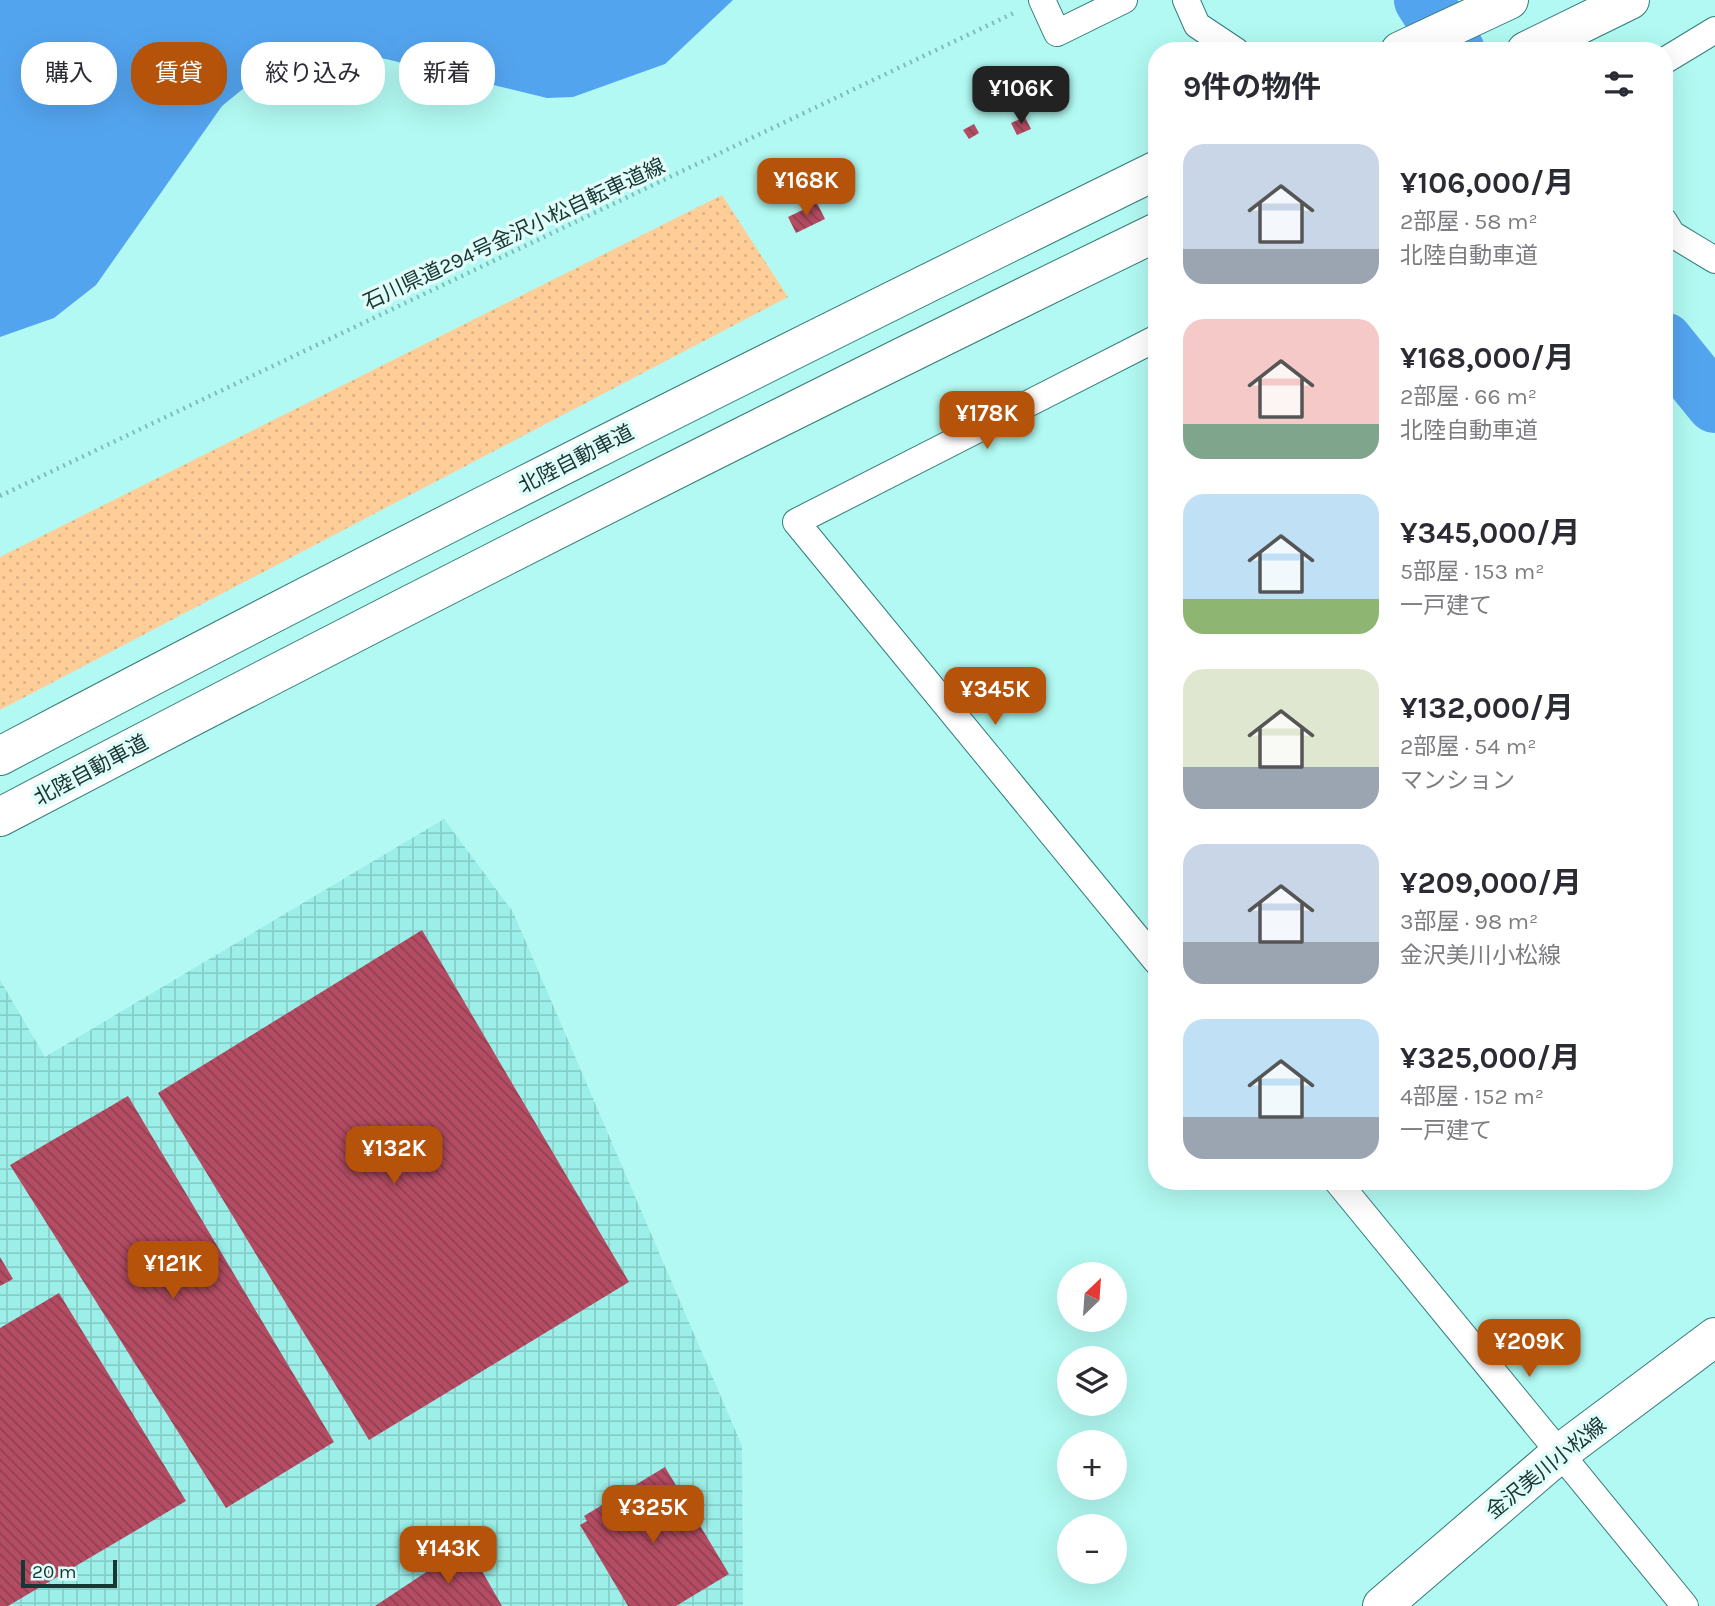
<!DOCTYPE html>
<html lang="ja">
<head>
<meta charset="utf-8">
<style>
  :root { --surface:#fff; --page:#f7f7f7; --text:#2b2b33; --muted:#7c7c81; --accent:#b45309 }
  body { margin:0; font-family:Karla,"Noto Sans JP",sans-serif; background:var(--page); color:var(--text); height:100vh; display:flex; flex-direction:column; font-size:26px; white-space:nowrap }
  * { box-sizing:border-box; margin:0 }
  p { font-size:23px; color:var(--muted) }
  .icon { flex:none; width:38px; height:38px; fill:none; stroke:currentColor; stroke-width:2; stroke-linecap:round; stroke-linejoin:round }
  .map { position:relative; flex:1; overflow:hidden }
  .side { position:absolute; left:1148px; top:42px; width:525px; height:1148px; display:flex; flex-direction:column; background:var(--surface); border-radius:28px; box-shadow:0 7px 28px #0002 }
  .side>* { flex:none }
  .guide { position:absolute; left:21px; top:42px; width:665px; height:63px; display:flex; gap:14px }
  .needle { width:46px; rotate:25deg }
  .controls { position:absolute; left:1057px; top:1262px; display:grid; gap:14px }
  .controls a { display:grid; place-items:center; width:70px; height:70px; border-radius:50%; background:var(--surface); box-shadow:0 7px 28px #0002; font-size:35px }
  .scale { position:absolute; left:21px; bottom:18px; width:96px; box-sizing:border-box; padding-left:7px; border:4px solid #183634; border-top:0; font-size:19px; line-height:24px; white-space:nowrap; color:#183634; -webkit-text-stroke:5px #e1fdfa; paint-order:stroke }
  .price { position:absolute; translate:-50% -60px; padding:0 16px; border-radius:14px; background:var(--accent); color:#fff; font-size:23px; line-height:46px; filter:drop-shadow(0 2px 4px #0008) }
  .price::after { content:''; position:absolute; left:50%; top:42px; width:21px; height:16px; margin-left:-10px; background:inherit; clip-path:polygon(0 0,100% 0,50% 100%) }
  .price.current { background:#222; color:#fff }
  ul { padding:0; list-style:none }
  li { display:flex; align-items:center; gap:21px; height:175px; padding:0 35px }
  li span { display:grid; place-items:center; flex:none; width:196px; height:140px; border-radius:21px; color:#555 }
  li>.icon { margin-inline-start:auto }
  span .icon { width:84px; height:84px; fill:#fffc; stroke-width:1 }
  li b { font-size:30px }
  h2 { display:flex; justify-content:space-between; align-items:center; height:84px; padding:0 35px; font-size:30px }
  .chip { padding:0 24px; border-radius:28px; background:var(--surface); box-shadow:0 7px 28px #0002; font-size:24px; line-height:63px }
  .chip.current { background:var(--accent); color:#fff }
  .map>svg:first-child { display:block }
  .industrial { fill:url(#industrial-grid) }
  .grass { fill:url(#grass-dots) }
  .water { fill:#53a4ef }
  .lines { fill:none; stroke-linecap:round; stroke-linejoin:round }
  .river { stroke:#53a4ef; stroke-width:58 }
  .building { fill:url(#building-back-hatch) }
  .street-casing { stroke:#347c77; stroke-width:28 }
  .primary-casing { stroke:#347c77; stroke-width:40 }
  .highway-casing { stroke:#347c77; stroke-width:40 }
  .path { stroke:#81bcb6; stroke-width:4.5; stroke-dasharray:2 5; stroke-linecap:butt }
  .street { stroke:#fff; stroke-width:26 }
  .primary { stroke:#fff; stroke-width:38 }
  .highway { stroke:#fff; stroke-width:38 }
  .labels { text-anchor:middle; dominant-baseline:central; stroke-width:7; stroke-linejoin:round; paint-order:stroke }
  .street-label { font-size:21px; fill:#183634; stroke:#e1fdfa }
</style>
</head>
<body>
<div class="map">
<svg width="1715" height="1606" viewBox="0 0 1715 1606">
  <defs>
    <pattern id="industrial-grid" width="8" height="8" patternUnits="userSpaceOnUse" patternTransform="scale(1.75)"><rect width="8" height="8" fill="#9cefe8"/><path d="M0 4h8M4 0v8" fill="none" stroke="#86cec8"/></pattern>
    <pattern id="grass-dots" width="8" height="8" patternUnits="userSpaceOnUse" patternTransform="scale(1.75)"><rect width="8" height="8" fill="#ffce98"/><path d="M2 2h.1M6 6h.1" fill="none" stroke="#dab284" stroke-width="1.8" stroke-linecap="round"/></pattern>
    <pattern id="building-back-hatch" width="6" height="6" patternUnits="userSpaceOnUse" patternTransform="scale(1.75)"><rect width="6" height="6" fill="#b44c63"/><path d="M-1 5l2 2M0 0l6 6M5-1l2 2" fill="none" stroke="#914052"/></pattern>
  </defs>
  <rect width="100%" height="100%" fill="#b1f9f2"/>
  <path class="industrial" d="M444,819L513,912L742,1446L743,1606H0V980L45,1057Z"/>
  <path class="grass" d="M722,195L788,297L0,710V557Z"/>
  <path class="water" d="M0,0H733L665,64L573,97L547,98L386,59L327,52L276,62L222,106L96,285L54,318L0,337Z"/>
  <g class="lines">
    <path class="river" d="M1423,0L1456,51
      M1664,341L1715,404"/>
  </g>
  <path class="building" d="M1025,117L1031,129L1017,135L1011,123Z
    M974,124L979,133L969,139L963,130Z
    M817,203L825,219L796,233L788,217Z
    M422,930L629,1282L369,1440L158,1093Z
    M128,1096L334,1442L226,1508L10,1165Z
    M0,1257L13,1279L0,1286Z
    M59,1293L186,1501L8,1606H0V1328Z
    M665,1467L729,1574L676,1606H628L580,1525L587,1521L584,1516Z
    M467,1545L502,1606H375Z"/>
  <g class="lines">
    <g class="street-casing">
      <path id="street" d="M1042,0L1057,33L1124,0
        M1186,0L1197,25L1236,51
        M1664,61L1715,30
        M1664,221L1672,234L1715,260
        M1157,338L796,522L1157,962
        M1337,1181L1685,1606"/>
    </g>
    <g class="primary-casing">
      <path id="primary" d="M1382,1606L1560,1453L1715,1337"/>
    </g>
    <g class="highway-casing">
      <path id="highway" d="M1400,51L1509,0
        M1526,51L1630,0
        M0,756C382,554 769,361 1157,170
        M0,817C383,616 768,421 1157,232"/>
    </g>
    <path class="path" d="M0,496L1016,12"/>
    <use href="#street" class="street"/>
    <use href="#primary" class="primary"/>
    <use href="#highway" class="highway"/>
  </g>
  <g class="labels">
    <g class="street-label">
      <text transform="translate(514 234) rotate(-25)">石川県道294号金沢小松自転車道線</text>
      <text transform="translate(576 459) rotate(-27)">北陸自動車道</text>
      <text transform="translate(91 770) rotate(-28)">北陸自動車道</text>
      <text transform="translate(1546 1468) rotate(-39)">金沢美川小松線</text>
    </g>
  </g>
</svg>
<div class="controls">
<a><svg class="needle" viewBox="-14 -14 28 28"><path d="M0-13l5 13h-10z" fill="#e53935"/><path d="M0 13l5-13h-10z" fill="#7c7c81"/></svg></a>
<a><svg class="icon" aria-label="layers" viewBox="0 0 24 24"><path d="M12 4l9 5-9 5-9-5zM3 14l9 5 9-5"/></svg></a>
<a>+</a>
<a>−</a>
</div>
<div class="scale">20 m</div>
<b class="price current" style="left:1021px;top:126px">¥106K</b>
<b class="price" style="left:806px;top:218px">¥168K</b>
<b class="price" style="left:987px;top:451px">¥178K</b>
<b class="price" style="left:995px;top:727px">¥345K</b>
<b class="price" style="left:394px;top:1186px">¥132K</b>
<b class="price" style="left:173px;top:1301px">¥121K</b>
<b class="price" style="left:1529px;top:1379px">¥209K</b>
<b class="price" style="left:653px;top:1545px">¥325K</b>
<b class="price" style="left:448px;top:1586px">¥143K</b>
<div class="guide">
<a class="chip">購入</a>
<a class="chip current">賃貸</a>
<a class="chip">絞り込み</a>
<a class="chip">新着</a>
</div>
<section class="side">
<h2>9件の物件<svg class="icon" aria-label="filters" viewBox="0 0 24 24"><path d="M4 7h16M4 17h16"/><circle cx="9" cy="7" r="2"/><circle cx="15" cy="17" r="2"/></svg></h2>
<ul>
<li><span style="background:linear-gradient(#c9d6e8 75%,#9aa5b1 0)"><svg class="icon" aria-label="home" viewBox="0 0 24 24"><path d="M3 11l9-7 9 7M6 9v11h12V9"/></svg></span><div><b>¥106,000/月</b><p>2部屋 · 58 m²</p><p>北陸自動車道</p></div></li>
<li><span style="background:linear-gradient(#f6c9c9 75%,#7fa58c 0)"><svg class="icon" aria-label="home" viewBox="0 0 24 24"><path d="M3 11l9-7 9 7M6 9v11h12V9"/></svg></span><div><b>¥168,000/月</b><p>2部屋 · 66 m²</p><p>北陸自動車道</p></div></li>
<li><span style="background:linear-gradient(#bfe0f5 75%,#8fb573 0)"><svg class="icon" aria-label="home" viewBox="0 0 24 24"><path d="M3 11l9-7 9 7M6 9v11h12V9"/></svg></span><div><b>¥345,000/月</b><p>5部屋 · 153 m²</p><p>一戸建て</p></div></li>
<li><span style="background:linear-gradient(#dfe7d0 70%,#9aa5b1 0)"><svg class="icon" aria-label="home" viewBox="0 0 24 24"><path d="M3 11l9-7 9 7M6 9v11h12V9"/></svg></span><div><b>¥132,000/月</b><p>2部屋 · 54 m²</p><p>マンション</p></div></li>
<li><span style="background:linear-gradient(#c9d6e8 70%,#9aa5b1 0)"><svg class="icon" aria-label="home" viewBox="0 0 24 24"><path d="M3 11l9-7 9 7M6 9v11h12V9"/></svg></span><div><b>¥209,000/月</b><p>3部屋 · 98 m²</p><p>金沢美川小松線</p></div></li>
<li><span style="background:linear-gradient(#bfe0f5 70%,#9aa5b1 0)"><svg class="icon" aria-label="home" viewBox="0 0 24 24"><path d="M3 11l9-7 9 7M6 9v11h12V9"/></svg></span><div><b>¥325,000/月</b><p>4部屋 · 152 m²</p><p>一戸建て</p></div></li>
</ul>
</section>
</div>
</body>
</html>
